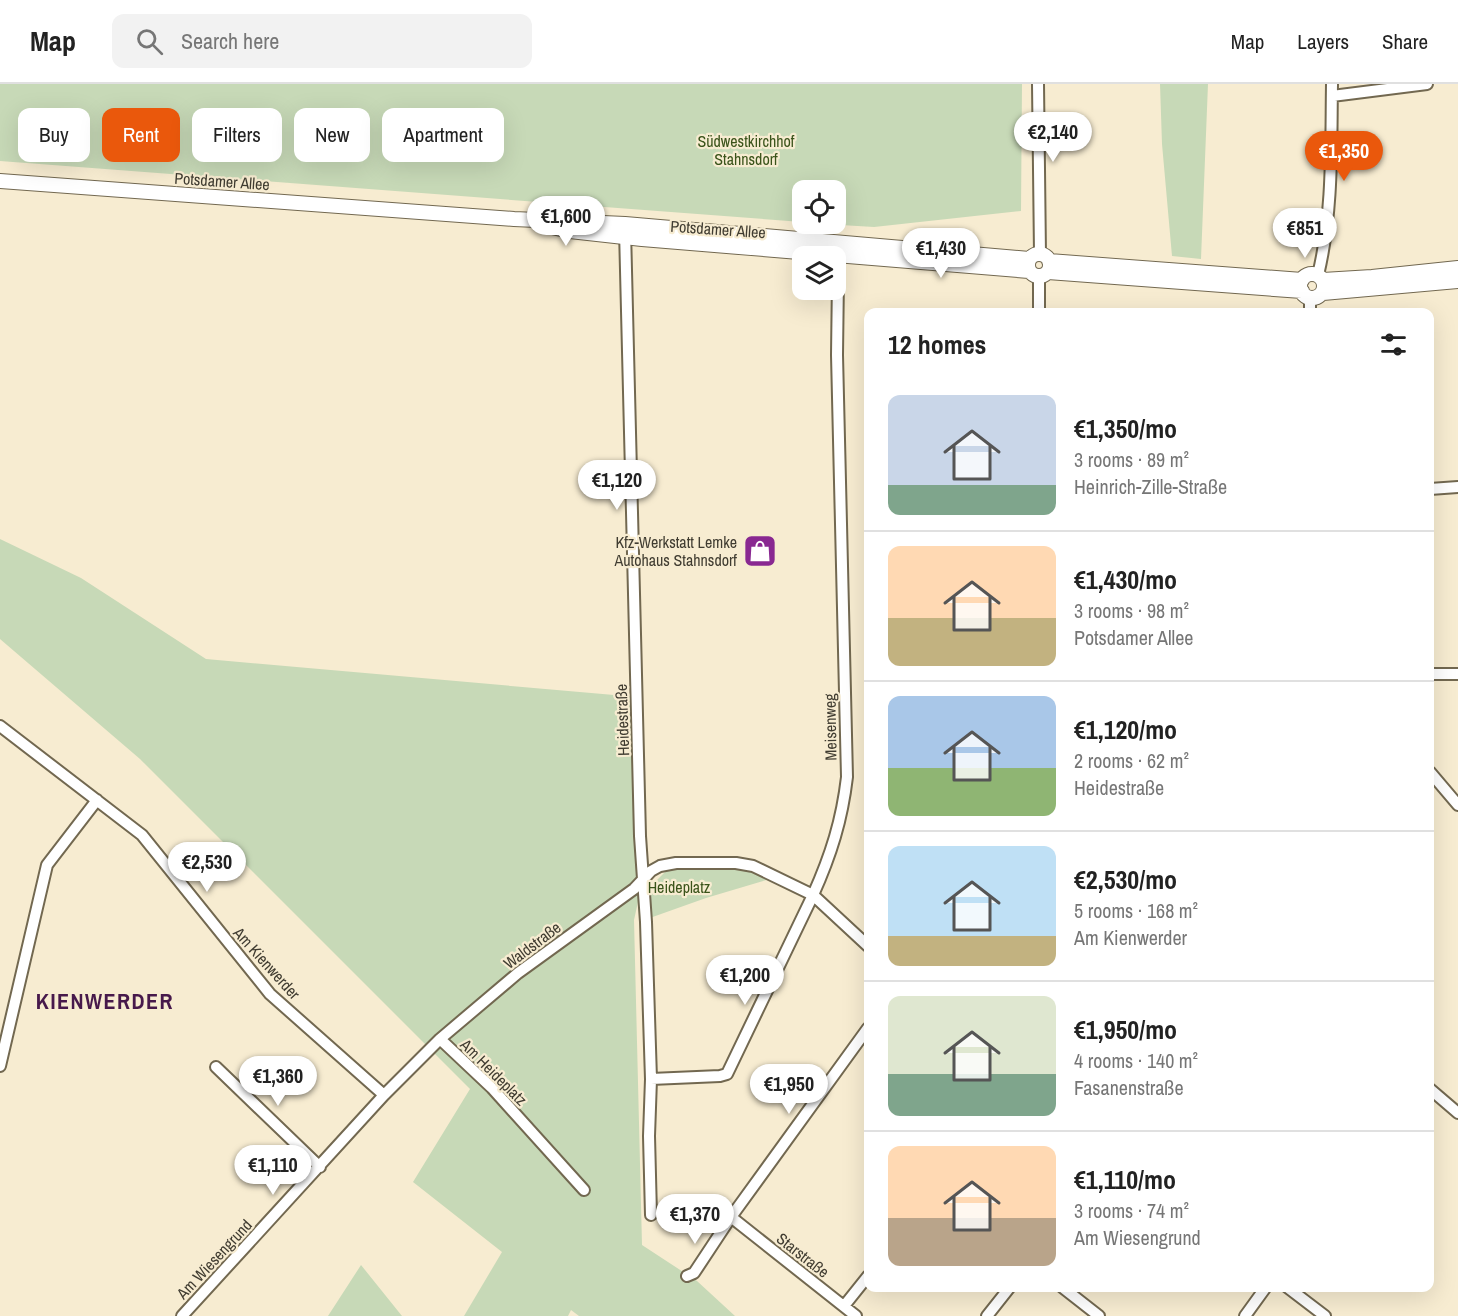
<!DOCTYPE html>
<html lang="en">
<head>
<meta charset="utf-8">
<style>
  :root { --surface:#fff; --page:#f2f2f2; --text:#222; --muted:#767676; --line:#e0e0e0; --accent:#ea580c }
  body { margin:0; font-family:"Archivo Narrow",sans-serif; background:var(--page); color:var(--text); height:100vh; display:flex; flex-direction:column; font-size:22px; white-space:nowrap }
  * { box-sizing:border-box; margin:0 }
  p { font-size:20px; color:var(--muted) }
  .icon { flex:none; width:33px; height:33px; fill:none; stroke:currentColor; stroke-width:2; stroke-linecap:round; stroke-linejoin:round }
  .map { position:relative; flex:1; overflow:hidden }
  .sheet { position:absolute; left:864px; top:224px; width:570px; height:984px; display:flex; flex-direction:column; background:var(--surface); border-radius:12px; box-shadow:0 6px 24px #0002 }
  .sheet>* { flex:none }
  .banner { position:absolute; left:18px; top:24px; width:570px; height:54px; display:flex; gap:12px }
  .controls { position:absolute; left:792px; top:96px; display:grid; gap:12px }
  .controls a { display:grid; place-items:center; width:54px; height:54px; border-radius:12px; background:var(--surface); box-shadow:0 6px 24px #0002; font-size:30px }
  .price { position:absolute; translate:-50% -51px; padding:0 14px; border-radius:21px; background:#fff; color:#222; font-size:20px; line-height:39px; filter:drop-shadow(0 2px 3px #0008) }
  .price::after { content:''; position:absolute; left:50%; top:36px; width:18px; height:14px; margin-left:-9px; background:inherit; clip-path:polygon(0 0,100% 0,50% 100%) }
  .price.selected { background:var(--accent); color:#fff }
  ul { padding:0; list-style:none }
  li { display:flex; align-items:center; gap:18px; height:150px; padding:0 24px }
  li+li { border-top:2px solid var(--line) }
  li span { display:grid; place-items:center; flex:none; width:168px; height:120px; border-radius:12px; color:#555 }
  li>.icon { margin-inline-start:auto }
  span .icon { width:72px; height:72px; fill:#fffc; stroke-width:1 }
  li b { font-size:26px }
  h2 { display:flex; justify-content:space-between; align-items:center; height:72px; padding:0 24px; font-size:26px }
  .chip { padding:0 21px; border-radius:12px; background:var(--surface); box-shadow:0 6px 24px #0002; font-size:21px; line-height:54px }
  .chip.selected { background:var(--accent); color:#fff }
  header { display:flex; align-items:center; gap:36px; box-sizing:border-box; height:84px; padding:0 30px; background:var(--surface); border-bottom:2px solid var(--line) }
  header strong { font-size:28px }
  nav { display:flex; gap:33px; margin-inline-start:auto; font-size:21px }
  .search { width:420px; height:54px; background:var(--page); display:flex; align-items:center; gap:15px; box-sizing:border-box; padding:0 21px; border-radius:12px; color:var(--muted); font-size:22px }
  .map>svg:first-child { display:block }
  .green { fill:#c7d9b7 }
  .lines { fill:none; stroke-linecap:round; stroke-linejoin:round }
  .minor-casing { stroke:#726850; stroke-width:14 }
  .tertiary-casing { stroke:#726850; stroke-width:16 }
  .minor { stroke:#fff; stroke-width:10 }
  .tertiary { stroke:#fff; stroke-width:14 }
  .labels { text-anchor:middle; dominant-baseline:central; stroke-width:4.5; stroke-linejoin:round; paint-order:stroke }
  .park-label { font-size:16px; fill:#3a531a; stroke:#f7ecd1 }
  .street-label { font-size:16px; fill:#403c31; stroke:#f7ecd1 }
  .poi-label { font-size:16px; fill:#403c31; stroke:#f7ecd1; text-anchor:end }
  .district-label { font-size:22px; font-weight:bold; letter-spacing:1.5px; fill:#47194b; stroke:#f7ecd1 }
</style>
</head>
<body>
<header>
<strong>Map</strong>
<div class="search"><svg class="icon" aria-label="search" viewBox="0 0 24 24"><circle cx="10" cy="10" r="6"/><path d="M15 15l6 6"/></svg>Search here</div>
<nav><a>Map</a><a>Layers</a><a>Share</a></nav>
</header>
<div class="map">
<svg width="1458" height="1232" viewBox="0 0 1458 1232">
  <rect width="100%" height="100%" fill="#f7ecd1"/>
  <path class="green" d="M0,0H1022L1021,127L874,143L824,140H836V106H802V138L0,77Z
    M1160,0H1208L1201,175L1172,172L1162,60Z
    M0,455L81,494L206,575L637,613L643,795L634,836L642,1161L697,1197L735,1232H579L571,1226L568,1232H464L502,1168L413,1098L470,1005L140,675L0,555Z
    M736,781L773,794L706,814L647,835L646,807L669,784Z
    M361,1181L402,1232H328Z"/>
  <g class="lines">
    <g class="minor-casing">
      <path id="minor" d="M1038,0L1040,170
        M1332,12L1427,0
        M625,146L640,752L646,838L651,995L649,1052L651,1131
        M1318,191C1333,129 1331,64 1332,0
        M1310,214V228
        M1039,228V193
        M1430,405L1458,403
        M1430,590H1458
        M0,642L142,751L270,910L384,1011
        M1430,688L1458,721
        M440,955L492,1004L584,1106
        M0,982L47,781L97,716
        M216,983L320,1083
        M651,995L720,992L727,990L813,811C831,771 842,736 847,693L837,271L838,193
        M1430,1005L1458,1029
        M731,1133L856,1232
        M687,1192L694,1189L731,1133L868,944
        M1062,1203L1099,1232
        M1287,1203L1325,1232
        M844,1222L868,1192
        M182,1232L384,1011L440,955L518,889L634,805L651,787L660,782L676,779H736L753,782L813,811L868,862
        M987,1232L1010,1203
        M1245,1232L1266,1203"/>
    </g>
    <g class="tertiary-casing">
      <path id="tertiary" d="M0,97L514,135L625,140L1029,175
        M543,141L570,147L642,155L1029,187
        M1028 181a11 11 0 1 1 22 0a11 11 0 1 1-22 0Z
        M1049,177L1302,196
        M1048,188L1302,207
        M1300 202a12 12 0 1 1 24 0a12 12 0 1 1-24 0Z
        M1323,196L1372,193L1458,184
        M1323,209L1458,197"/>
    </g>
    <use href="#minor" class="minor"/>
    <use href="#tertiary" class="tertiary"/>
  </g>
  <defs>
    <g id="shop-square" transform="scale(1.725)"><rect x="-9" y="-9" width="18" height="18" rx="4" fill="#892891" stroke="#f7ecd1"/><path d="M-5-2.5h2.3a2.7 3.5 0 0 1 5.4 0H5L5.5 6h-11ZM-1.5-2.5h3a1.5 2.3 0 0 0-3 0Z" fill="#fff"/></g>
  </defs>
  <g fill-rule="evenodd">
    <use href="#shop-square" x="760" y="467"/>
  </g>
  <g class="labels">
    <g class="park-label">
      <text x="746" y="57">Südwestkirchhof<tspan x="746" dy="18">Stahnsdorf</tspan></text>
      <text x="679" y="803">Heideplatz</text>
    </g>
    <g class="street-label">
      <text transform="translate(222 97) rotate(4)">Potsdamer Allee</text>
      <text transform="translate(718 145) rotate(4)">Potsdamer Allee</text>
      <text transform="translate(622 636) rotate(-92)">Heidestraße</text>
      <text transform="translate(830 643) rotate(-91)">Meisenweg</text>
      <text transform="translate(532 861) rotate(-37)">Waldstraße</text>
      <text transform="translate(267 879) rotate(48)">Am Kienwerder</text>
      <text transform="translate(494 988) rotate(45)">Am Heideplatz</text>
      <text transform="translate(803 1171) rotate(38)">Starstraße</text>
      <text transform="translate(214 1175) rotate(-47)">Am Wiesengrund</text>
    </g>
    <g class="poi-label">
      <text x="737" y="458">Kfz-Werkstatt Lemke<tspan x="737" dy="18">Autohaus Stahnsdorf</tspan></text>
    </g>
    <g class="district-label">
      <text x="105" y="917">KIENWERDER</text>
    </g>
  </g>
</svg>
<div class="controls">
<a><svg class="icon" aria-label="locate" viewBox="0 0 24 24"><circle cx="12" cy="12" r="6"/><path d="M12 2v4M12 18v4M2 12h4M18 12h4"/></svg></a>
<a><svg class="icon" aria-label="layers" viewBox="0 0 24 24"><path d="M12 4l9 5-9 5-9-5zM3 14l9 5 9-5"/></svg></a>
</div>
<b class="price" style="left:1053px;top:79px">€2,140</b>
<b class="price selected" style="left:1344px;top:98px">€1,350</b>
<b class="price" style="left:566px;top:163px">€1,600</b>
<b class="price" style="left:1305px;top:175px">€851</b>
<b class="price" style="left:941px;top:195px">€1,430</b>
<b class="price" style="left:617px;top:427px">€1,120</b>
<b class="price" style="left:207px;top:809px">€2,530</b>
<b class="price" style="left:745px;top:922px">€1,200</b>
<b class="price" style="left:278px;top:1023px">€1,360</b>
<b class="price" style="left:789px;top:1031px">€1,950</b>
<b class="price" style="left:273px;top:1112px">€1,110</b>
<b class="price" style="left:695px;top:1161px">€1,370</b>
<div class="banner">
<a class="chip">Buy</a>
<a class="chip selected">Rent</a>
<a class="chip">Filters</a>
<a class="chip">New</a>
<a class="chip">Apartment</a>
</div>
<section class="sheet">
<h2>12 homes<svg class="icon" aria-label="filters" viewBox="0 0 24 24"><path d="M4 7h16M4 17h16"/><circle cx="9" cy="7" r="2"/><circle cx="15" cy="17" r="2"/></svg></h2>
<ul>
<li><span style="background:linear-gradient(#c9d6e8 75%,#7fa58c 0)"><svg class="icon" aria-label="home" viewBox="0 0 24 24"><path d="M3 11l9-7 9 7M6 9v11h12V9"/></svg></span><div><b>€1,350/mo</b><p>3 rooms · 89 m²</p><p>Heinrich-Zille-Straße</p></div></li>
<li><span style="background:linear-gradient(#ffd9b3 60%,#c2b280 0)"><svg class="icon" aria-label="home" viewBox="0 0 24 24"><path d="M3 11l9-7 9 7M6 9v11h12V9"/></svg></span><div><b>€1,430/mo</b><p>3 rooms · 98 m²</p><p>Potsdamer Allee</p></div></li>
<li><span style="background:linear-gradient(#a9c7e8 60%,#8fb573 0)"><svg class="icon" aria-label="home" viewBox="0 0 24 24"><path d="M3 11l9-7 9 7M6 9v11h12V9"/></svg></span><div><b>€1,120/mo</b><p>2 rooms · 62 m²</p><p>Heidestraße</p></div></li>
<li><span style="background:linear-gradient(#bfe0f5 75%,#c2b280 0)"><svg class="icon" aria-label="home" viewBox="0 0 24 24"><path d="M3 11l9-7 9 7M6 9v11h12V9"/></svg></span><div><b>€2,530/mo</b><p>5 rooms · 168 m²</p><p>Am Kienwerder</p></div></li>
<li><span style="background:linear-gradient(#dfe7d0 65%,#7fa58c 0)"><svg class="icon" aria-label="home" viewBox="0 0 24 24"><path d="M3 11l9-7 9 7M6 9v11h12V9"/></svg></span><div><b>€1,950/mo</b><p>4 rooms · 140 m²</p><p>Fasanenstraße</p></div></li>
<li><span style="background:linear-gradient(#ffd9b3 60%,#b9a48a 0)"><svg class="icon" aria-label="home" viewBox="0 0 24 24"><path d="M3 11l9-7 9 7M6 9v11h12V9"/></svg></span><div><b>€1,110/mo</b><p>3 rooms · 74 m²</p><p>Am Wiesengrund</p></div></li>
</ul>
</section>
</div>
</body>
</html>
